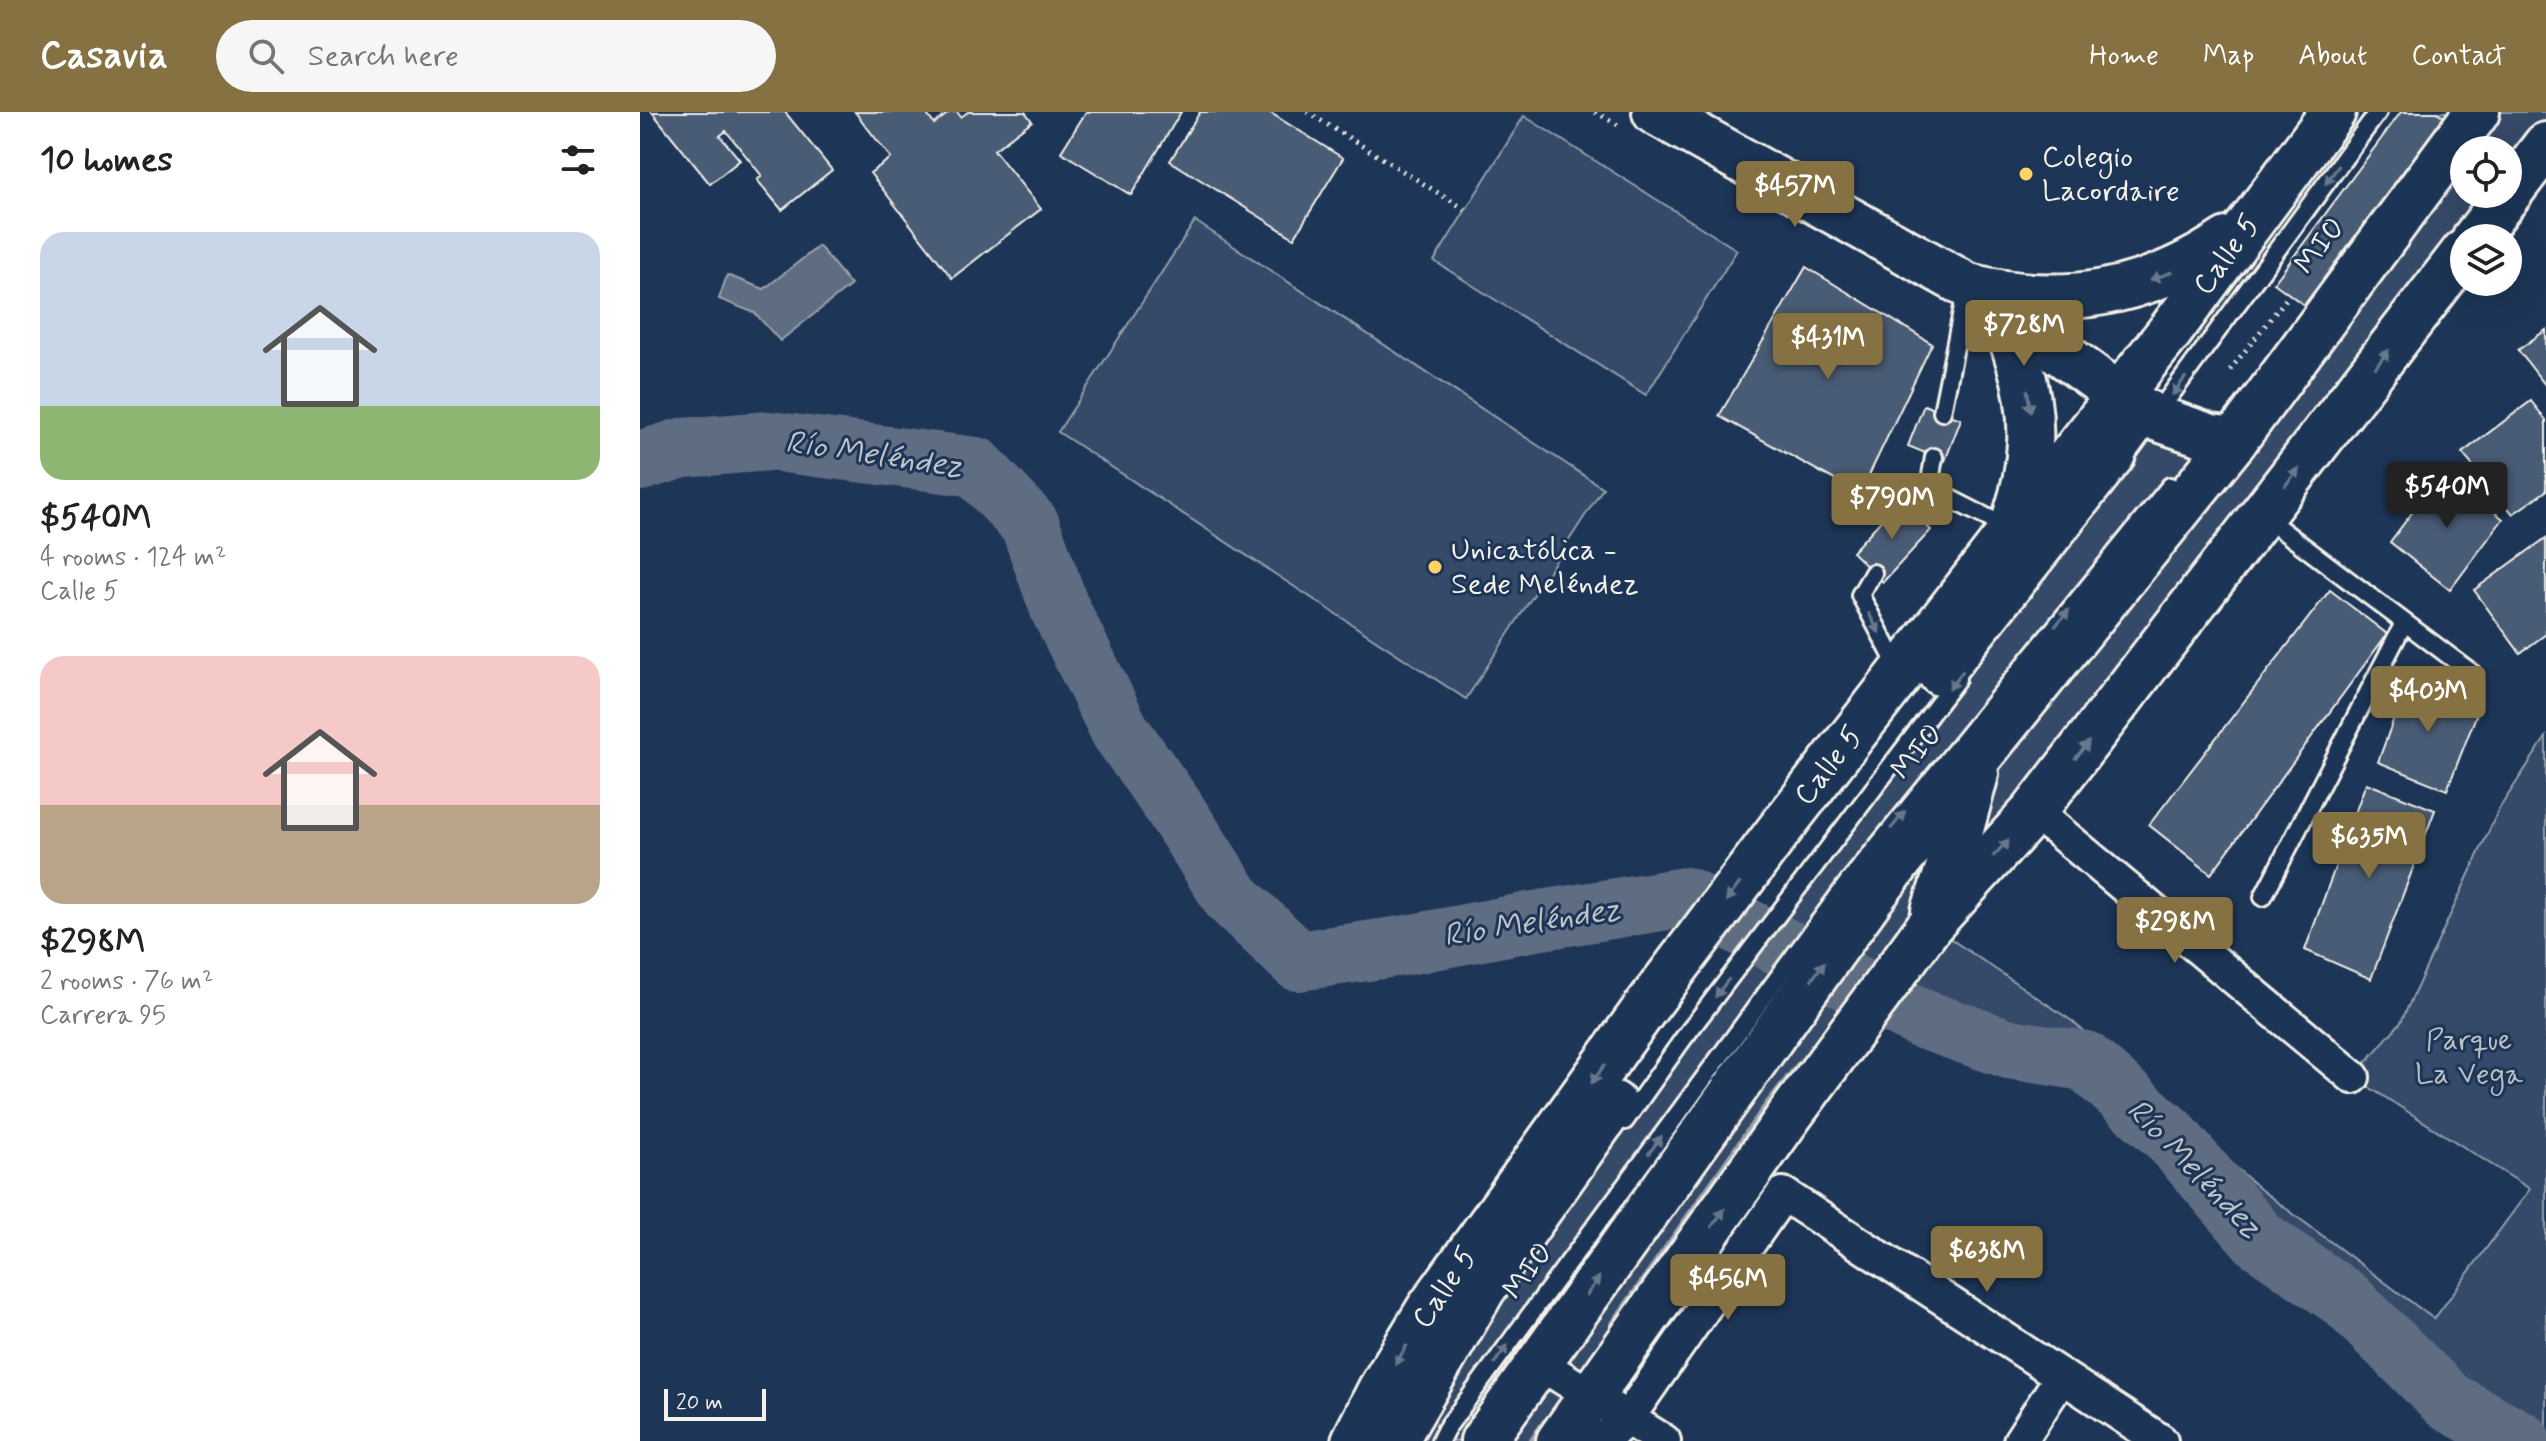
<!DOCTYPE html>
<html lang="en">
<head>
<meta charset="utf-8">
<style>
  :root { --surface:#fff; --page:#f6f6f6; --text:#222; --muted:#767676; --accent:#857141 }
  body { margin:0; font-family:Mynerve,sans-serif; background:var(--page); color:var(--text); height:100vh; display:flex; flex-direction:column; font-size:30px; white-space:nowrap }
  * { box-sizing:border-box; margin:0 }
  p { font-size:26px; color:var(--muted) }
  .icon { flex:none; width:44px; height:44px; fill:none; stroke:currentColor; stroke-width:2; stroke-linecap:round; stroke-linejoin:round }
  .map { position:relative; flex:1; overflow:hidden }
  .details { display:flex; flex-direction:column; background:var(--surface); width:640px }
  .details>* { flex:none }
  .tools { position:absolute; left:1810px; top:24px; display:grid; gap:16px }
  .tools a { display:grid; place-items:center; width:72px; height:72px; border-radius:50%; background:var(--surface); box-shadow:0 8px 32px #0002; font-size:40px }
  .scale { position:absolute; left:24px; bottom:20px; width:102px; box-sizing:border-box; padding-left:8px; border:4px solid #f4f1e8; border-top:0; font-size:22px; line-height:28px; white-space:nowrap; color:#f4f1e8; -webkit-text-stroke:6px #1d3557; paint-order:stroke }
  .price { position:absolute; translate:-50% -68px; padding:0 18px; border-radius:8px; background:var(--accent); color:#fff; font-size:26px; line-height:52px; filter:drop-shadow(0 2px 4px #0008) }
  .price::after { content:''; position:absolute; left:50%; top:48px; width:24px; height:18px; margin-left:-12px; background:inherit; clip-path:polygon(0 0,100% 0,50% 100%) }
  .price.on { background:#222; color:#fff }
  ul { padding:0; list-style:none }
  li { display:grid; align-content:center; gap:16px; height:424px; padding:0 40px }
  li span { display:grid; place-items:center; height:248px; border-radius:24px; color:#555 }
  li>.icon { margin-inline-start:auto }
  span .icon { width:144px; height:144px; fill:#fffc; stroke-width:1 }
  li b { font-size:34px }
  h2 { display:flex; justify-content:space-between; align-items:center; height:96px; padding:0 40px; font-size:34px }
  header { display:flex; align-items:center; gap:48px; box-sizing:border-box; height:112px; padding:0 40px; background:var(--accent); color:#fff }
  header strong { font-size:38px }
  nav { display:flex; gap:44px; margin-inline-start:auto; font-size:28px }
  .search { width:560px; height:72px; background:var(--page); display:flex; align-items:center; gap:20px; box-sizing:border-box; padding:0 28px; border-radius:44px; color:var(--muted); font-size:30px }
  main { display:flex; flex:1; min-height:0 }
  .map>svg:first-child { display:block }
  .green { fill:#354a67; stroke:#949ea8; stroke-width:2; fill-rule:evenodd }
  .water { fill:#5e6d82; stroke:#9aa2ab; stroke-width:2 }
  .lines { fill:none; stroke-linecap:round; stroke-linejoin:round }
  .stream { stroke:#9aa2ab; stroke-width:10 }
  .river { stroke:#5e6d82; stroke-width:60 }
  .building { fill:#485b74; stroke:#f4f1e8; stroke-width:2 }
  .lane-casing { stroke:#f4f1e8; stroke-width:22 }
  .street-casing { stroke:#f4f1e8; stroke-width:38 }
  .secondary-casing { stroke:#f4f1e8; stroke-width:50 }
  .primary-casing { stroke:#f4f1e8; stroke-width:50 }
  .path { stroke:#f4f1e8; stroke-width:5; stroke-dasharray:2 6; stroke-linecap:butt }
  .lane { stroke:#1d3557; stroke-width:16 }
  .street { stroke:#1d3557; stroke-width:32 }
  .secondary { stroke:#1d3557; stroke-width:44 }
  .primary { stroke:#1d3557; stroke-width:44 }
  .oneway { fill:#68778a }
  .poi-dot { fill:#ffd166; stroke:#1d3557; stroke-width:3 }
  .labels { text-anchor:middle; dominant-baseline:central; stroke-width:6; stroke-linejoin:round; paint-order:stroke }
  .poi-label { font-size:30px; fill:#f4f1e8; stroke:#1d3557; text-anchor:start }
  .street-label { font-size:30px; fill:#f4f1e8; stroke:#1d3557 }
  .park-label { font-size:30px; fill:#bbbfc1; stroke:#1d3557 }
  .water-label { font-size:32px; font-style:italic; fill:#c0c3c4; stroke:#1d3557 }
</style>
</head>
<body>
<header>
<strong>Casavia</strong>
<div class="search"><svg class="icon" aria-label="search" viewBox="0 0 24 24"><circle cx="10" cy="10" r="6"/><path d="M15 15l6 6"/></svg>Search here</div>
<nav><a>Home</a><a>Map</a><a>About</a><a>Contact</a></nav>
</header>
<main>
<section class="details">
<h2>10 homes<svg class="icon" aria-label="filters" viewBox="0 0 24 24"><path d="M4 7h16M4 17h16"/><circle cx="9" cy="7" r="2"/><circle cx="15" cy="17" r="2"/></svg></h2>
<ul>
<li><span style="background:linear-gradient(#c9d6e8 70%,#8fb573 0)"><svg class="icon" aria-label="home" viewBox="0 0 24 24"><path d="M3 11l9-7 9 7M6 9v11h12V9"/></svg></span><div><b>$540M</b><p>4 rooms · 124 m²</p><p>Calle 5</p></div></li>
<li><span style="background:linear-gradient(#f6c9c9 60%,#b9a48a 0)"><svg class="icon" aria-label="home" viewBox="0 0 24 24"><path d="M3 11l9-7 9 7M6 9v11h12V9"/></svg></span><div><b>$298M</b><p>2 rooms · 76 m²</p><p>Carrera 95</p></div></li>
</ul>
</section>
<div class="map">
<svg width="1906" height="1329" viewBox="0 0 1906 1329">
  <rect width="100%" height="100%" fill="#1d3557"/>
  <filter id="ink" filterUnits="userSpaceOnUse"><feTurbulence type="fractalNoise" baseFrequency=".0125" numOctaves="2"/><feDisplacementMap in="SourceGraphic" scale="16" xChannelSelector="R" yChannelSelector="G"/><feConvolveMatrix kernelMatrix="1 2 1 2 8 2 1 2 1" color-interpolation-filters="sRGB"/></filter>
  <g filter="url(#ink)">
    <path class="green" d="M1797,0H1906V33L1835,126H1824V140L1394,699L1290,813L1432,909L1620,1077L1794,1207L1890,1077L1713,965L1761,910L1859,697L1906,625V1329H1881L1809,1290L1705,1187L1620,1128L1529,1023L1445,949L1369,937L1282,907L1238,884L1150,1003L919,1329H778L882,1152L1043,927L1499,327L1516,306L1571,324L1810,10ZM1824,38H1868V82H1824Z
      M884,4L1097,138L1006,283L794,149Z
      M555,109L963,376L826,587L418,320Z"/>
    <path class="water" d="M179,134L211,173L140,229L115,201L79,187L87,163L124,177Z"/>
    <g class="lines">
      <path class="stream" d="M975,1212L1128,994L1159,955
        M894,1329L906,1311"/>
      <path class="river" d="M0,349L42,336L129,329L336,355L390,413L420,497L480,619L533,694L592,786L658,849L762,834L889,810L1046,785L1282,907L1369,937L1445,949L1529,1023L1620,1128L1705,1187L1809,1290L1881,1329"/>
    </g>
    <path class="building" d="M12,0H145L192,58L142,98L117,68L122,64L86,19L80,24L100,48L70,72Z
      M215,0H285L294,12L310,0H317L321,5L328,0H385L392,9L354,38L401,97L312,166L230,61L251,46Z
      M446,0H541L491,83L421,40Z
      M560,0H629L703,46L654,126L530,49Z
      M1761,0H1797L1804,5L1664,193L1634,171Z
      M1166,155L1292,232L1220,382L1079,304Z
      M1906,218V274L1878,238Z
      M1891,289L1906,308V379L1873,402L1822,341Z
      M1284,293L1321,307L1305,349L1268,334Z
      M1804,358L1863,407L1810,478L1750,430Z
      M1260,388L1291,418L1243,470L1212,440Z
      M1906,426V522L1880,541L1834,478Z
      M1690,478L1747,522L1571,762L1509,713Z
      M1769,565L1839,596L1807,678L1738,650Z
      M1726,671L1795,698L1731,867L1665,838Z"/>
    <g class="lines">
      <g class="lane-casing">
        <path id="lane" d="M1302,300L1326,180
          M1488,341L1738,0
          M1289,376L1370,417
          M1273,401L1289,376L1294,345
          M1623,404L1832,561
          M1233,461L1220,483L1259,557
          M1623,785L1764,511
          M985,1009L1043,927L1317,567
          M800,1329L806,1317L1209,769L1530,374"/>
      </g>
      <g class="street-casing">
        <path id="street" d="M1394,699L1713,965
          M899,1251L1024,1329
          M962,1329L987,1307L1143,1082L1521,1329
          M1380,1329L1422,1264"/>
      </g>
      <g class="secondary-casing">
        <path id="secondary" d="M1015,0L1328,174L1480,284L1516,306L1571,325L1595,328"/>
      </g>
      <g class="primary-casing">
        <path id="primary" d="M1835,126L1906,33
          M1328,174C1423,197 1505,183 1587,128
          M1328,174C1338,184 1349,194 1358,205C1368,217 1375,235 1379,250C1396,303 1393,351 1376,403
          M1300,561L1473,342L1480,314V284
          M1294,799L1320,721L1336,662
          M714,1329L740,1278L789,1197L1004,898L1140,717L1372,418L1531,218L1693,0
          M755,1329L843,1177L974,992
          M843,1329L1232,785L1340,644L1595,328L1837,0
          M919,1329L1150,1003L1290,813L1394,699L1824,140"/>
      </g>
      <path class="path" d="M667,0L826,98
        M955,0L978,13
        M1590,258L1650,182"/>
      <use href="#lane" class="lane"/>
      <use href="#street" class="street"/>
      <use href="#secondary" class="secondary"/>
      <use href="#primary" class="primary"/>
    </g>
    <defs><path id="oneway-solid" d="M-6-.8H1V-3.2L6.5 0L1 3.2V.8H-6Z" transform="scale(2)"/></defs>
    <g class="oneway">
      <use href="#oneway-solid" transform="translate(1692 63) rotate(126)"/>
      <use href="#oneway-solid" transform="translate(1521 164) rotate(160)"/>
      <use href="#oneway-solid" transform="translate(1742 247) rotate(-53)"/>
      <use href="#oneway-solid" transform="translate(1539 274) rotate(126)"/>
      <use href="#oneway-solid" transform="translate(1389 289) rotate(81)"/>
      <use href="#oneway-solid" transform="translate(1652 365) rotate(-52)"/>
      <use href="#oneway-solid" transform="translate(1422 506) rotate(-51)"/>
      <use href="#oneway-solid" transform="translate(1234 511) rotate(62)"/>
      <use href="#oneway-solid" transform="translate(1316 568) rotate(127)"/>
      <use href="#oneway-solid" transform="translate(1442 638) rotate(-52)"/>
      <use href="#oneway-solid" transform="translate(1258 708) rotate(-51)"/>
      <use href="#oneway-solid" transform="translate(1361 736) rotate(-47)"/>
      <use href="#oneway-solid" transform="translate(1093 780) rotate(127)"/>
      <use href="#oneway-solid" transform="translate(1178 859) rotate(-54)"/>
      <use href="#oneway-solid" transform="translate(1082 876) rotate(127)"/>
      <use href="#oneway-solid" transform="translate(958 962) rotate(126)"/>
      <use href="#oneway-solid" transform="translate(1015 1033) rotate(-54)"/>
      <use href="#oneway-solid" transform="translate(1078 1106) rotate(-54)"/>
      <use href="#oneway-solid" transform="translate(953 1174) rotate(-55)"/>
      <use href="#oneway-solid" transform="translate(861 1242) rotate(-54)"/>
      <use href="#oneway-solid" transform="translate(761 1243) rotate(121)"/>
    </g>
  </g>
  <g class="poi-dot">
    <circle cx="1386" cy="62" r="8"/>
    <circle cx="795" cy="455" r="8"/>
  </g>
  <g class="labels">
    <g class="poi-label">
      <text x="1402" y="45">Colegio<tspan x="1402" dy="34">Lacordaire</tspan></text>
      <text x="811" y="438">Unicatólica -<tspan x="811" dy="34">Sede Meléndez</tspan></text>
    </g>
    <g class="street-label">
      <text transform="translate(1680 134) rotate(-53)">MIO</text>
      <text transform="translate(1587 143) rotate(-54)">Calle 5</text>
      <text transform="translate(1277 640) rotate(-51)">MIO</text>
      <text transform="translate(1189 654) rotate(-52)">Calle 5</text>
      <text transform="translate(888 1159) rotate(-54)">MIO</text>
      <text transform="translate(805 1176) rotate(-56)">Calle 5</text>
    </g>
    <g class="park-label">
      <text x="1829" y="928">Parque<tspan x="1829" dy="34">La Vega</tspan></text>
    </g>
    <g class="water-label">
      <text transform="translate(234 343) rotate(8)">Río Meléndez</text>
      <text transform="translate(892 811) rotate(-9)">Río Meléndez</text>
      <text transform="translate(1554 1057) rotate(46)">Río Meléndez</text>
    </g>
  </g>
</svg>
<div class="tools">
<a><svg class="icon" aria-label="locate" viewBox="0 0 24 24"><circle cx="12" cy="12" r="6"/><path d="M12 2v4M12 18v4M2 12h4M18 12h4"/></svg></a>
<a><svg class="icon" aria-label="layers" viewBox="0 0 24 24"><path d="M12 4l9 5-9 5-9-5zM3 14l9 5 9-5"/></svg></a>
</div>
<div class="scale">20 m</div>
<b class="price" style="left:1155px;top:117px">$457M</b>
<b class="price" style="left:1384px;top:256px">$728M</b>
<b class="price" style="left:1188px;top:269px">$431M</b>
<b class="price on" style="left:1807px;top:418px">$540M</b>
<b class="price" style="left:1252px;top:429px">$790M</b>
<b class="price" style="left:1788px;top:622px">$403M</b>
<b class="price" style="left:1729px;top:768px">$635M</b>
<b class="price" style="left:1535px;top:853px">$298M</b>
<b class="price" style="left:1347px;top:1182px">$638M</b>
<b class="price" style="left:1088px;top:1210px">$456M</b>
</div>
</main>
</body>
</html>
